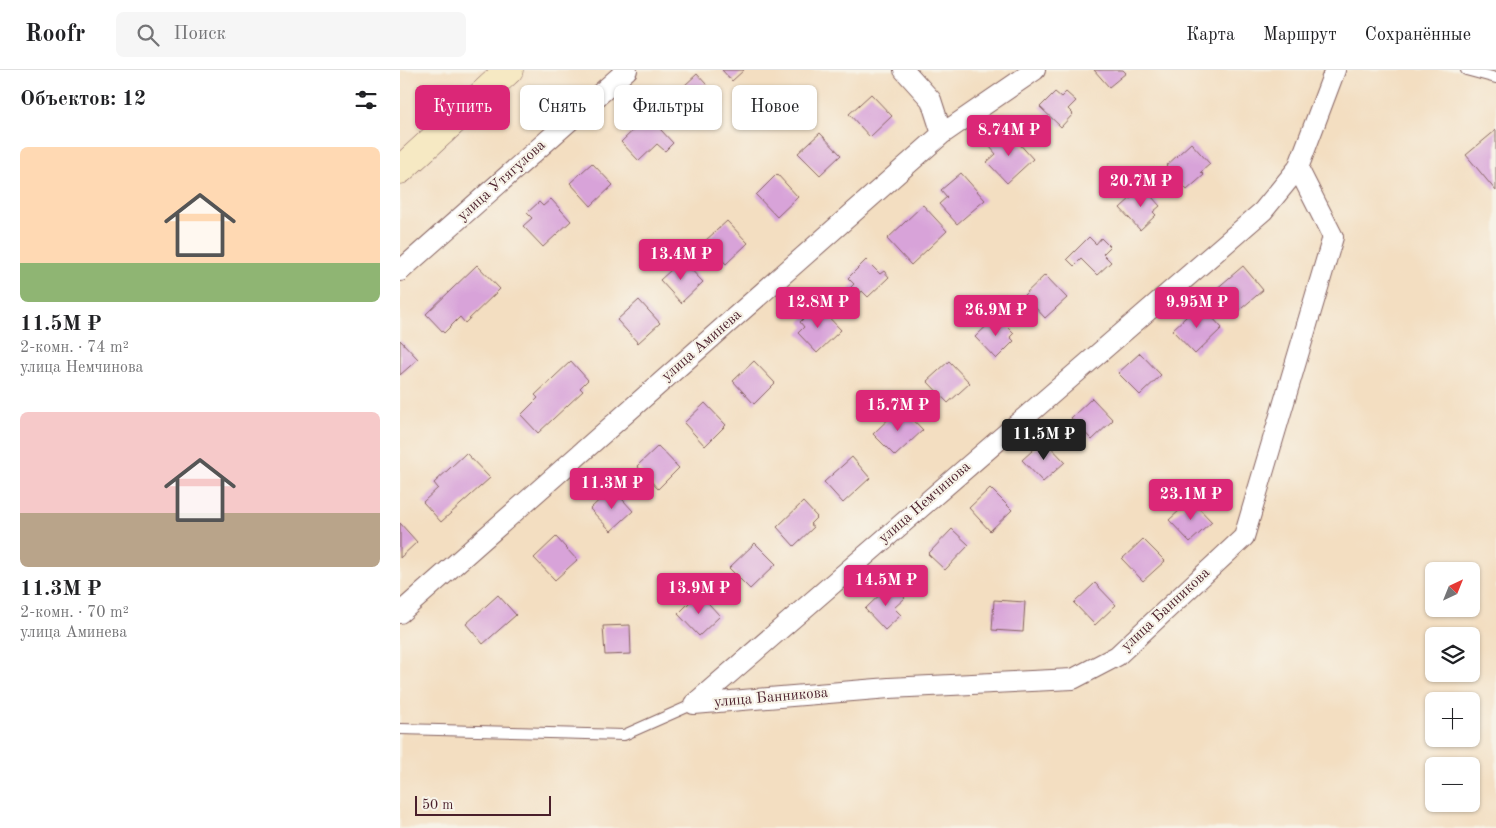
<!DOCTYPE html>
<html lang="ru">
<head>
<meta charset="utf-8">
<style>
  :root { --surface:#fff; --page:#f6f6f6; --text:#202124; --muted:#757577; --line:#e0e0e0; --accent:#db2777 }
  body { margin:0; font-family:"Old Standard TT",serif; background:var(--page); color:var(--text); height:100vh; display:flex; flex-direction:column; font-size:19px; white-space:nowrap }
  * { box-sizing:border-box; margin:0 }
  p { font-size:16px; color:var(--muted) }
  .icon { flex:none; width:28px; height:28px; fill:none; stroke:currentColor; stroke-width:2; stroke-linecap:round; stroke-linejoin:round }
  .map { position:relative; flex:1; overflow:hidden }
  .sheet { display:flex; flex-direction:column; background:var(--surface); width:400px }
  .sheet>* { flex:none }
  .guide { position:absolute; left:15px; top:15px; width:475px; height:45px; display:flex; gap:10px }
  .needle { width:32px; rotate:43deg }
  .tools { position:absolute; left:1025px; top:492px; display:grid; gap:10px }
  .tools a { display:grid; place-items:center; width:55px; height:55px; border-radius:8px; background:var(--surface); box-shadow:0 1px 4px #0004; font-size:25px }
  .scale { position:absolute; left:15px; bottom:12px; width:136px; box-sizing:border-box; padding-left:5px; border:2px solid #4a1f2b; border-top:0; font-size:14px; line-height:18px; white-space:nowrap; color:#4a1f2b; -webkit-text-stroke:4px #f7f3e8; paint-order:stroke }
  .price { position:absolute; translate:-50% -42px; padding:0 11px; border-radius:5px; background:var(--accent); color:#fff; font-size:16px; line-height:32px; filter:drop-shadow(0 1px 2px #0008) }
  .price::after { content:''; position:absolute; left:50%; top:30px; width:15px; height:11px; margin-left:-8px; background:inherit; clip-path:polygon(0 0,100% 0,50% 100%) }
  .price.active { background:#222; color:#fff }
  ul { padding:0; list-style:none }
  li { display:grid; align-content:center; gap:10px; height:265px; padding:0 20px }
  li span { display:grid; place-items:center; height:155px; border-radius:8px; color:#555 }
  li>.icon { margin-inline-start:auto }
  span .icon { width:90px; height:90px; fill:#fffc; stroke-width:1 }
  li b { font-size:21px }
  h2 { display:flex; justify-content:space-between; align-items:center; height:60px; padding:0 20px; font-size:21px }
  .chip { padding:0 18px; border-radius:8px; background:var(--surface); box-shadow:0 1px 4px #0004; font-size:18px; line-height:45px }
  .chip.active { background:var(--accent); color:#fff }
  header { display:flex; align-items:center; gap:30px; box-sizing:border-box; height:70px; padding:0 25px; background:var(--surface); border-bottom:1px solid var(--line) }
  header strong { font-size:24px }
  nav { display:flex; gap:28px; margin-inline-start:auto; font-size:18px }
  .search { width:350px; height:45px; background:var(--page); display:flex; align-items:center; gap:12px; box-sizing:border-box; padding:0 18px; border-radius:8px; color:var(--muted); font-size:19px }
  main { display:flex; flex:1; min-height:0 }
  .map>svg:first-child { display:block }
  .building { fill:#d8a3d9 }
  .lines { fill:none; stroke-linecap:round; stroke-linejoin:round }
  .lane-casing { stroke:#856260; stroke-width:12 }
  .street-casing { stroke:#856260; stroke-width:22 }
  .secondary-casing { stroke:#856260; stroke-width:29 }
  .lane { stroke:#fff; stroke-width:10 }
  .street { stroke:#fff; stroke-width:20 }
  .secondary { stroke:#f6e9c3; stroke-width:28 }
  .labels { text-anchor:middle; dominant-baseline:central; stroke-width:4.5; stroke-linejoin:round; paint-order:stroke }
  .street-label { font-size:15px; fill:#4a1f2b; stroke:#f7f3e8 }
</style>
</head>
<body>
<header>
<strong>Roofr</strong>
<div class="search"><svg class="icon" aria-label="search" viewBox="0 0 24 24"><circle cx="10" cy="10" r="6"/><path d="M15 15l6 6"/></svg>Поиск</div>
<nav><a>Карта</a><a>Маршрут</a><a>Сохранённые</a></nav>
</header>
<main>
<section class="sheet">
<h2>Объектов: 12<svg class="icon" aria-label="filters" viewBox="0 0 24 24"><path d="M4 7h16M4 17h16"/><circle cx="9" cy="7" r="2"/><circle cx="15" cy="17" r="2"/></svg></h2>
<ul>
<li><span style="background:linear-gradient(#ffd9b3 75%,#8fb573 0)"><svg class="icon" aria-label="home" viewBox="0 0 24 24"><path d="M3 11l9-7 9 7M6 9v11h12V9"/></svg></span><div><b>11.5M ₽</b><p>2-комн. · 74 m²</p><p>улица Немчинова</p></div></li>
<li><span style="background:linear-gradient(#f6c9c9 65%,#b9a48a 0)"><svg class="icon" aria-label="home" viewBox="0 0 24 24"><path d="M3 11l9-7 9 7M6 9v11h12V9"/></svg></span><div><b>11.3M ₽</b><p>2-комн. · 70 m²</p><p>улица Аминева</p></div></li>
</ul>
</section>
<div class="map">
<svg width="1096" height="758" viewBox="0 0 1096 758">
  <rect width="100%" height="100%" fill="#f7f3e8"/>
  <filter id="ink" filterUnits="userSpaceOnUse"><feTurbulence type="fractalNoise" baseFrequency=".02" numOctaves="2"/><feDisplacementMap in="SourceGraphic" scale="10" xChannelSelector="R" yChannelSelector="G"/><feConvolveMatrix kernelMatrix="1 2 1 2 8 2 1 2 1" color-interpolation-filters="sRGB"/></filter>
  <filter id="wash" filterUnits="userSpaceOnUse"><feTurbulence type="fractalNoise" baseFrequency=".0096" numOctaves="4" result="noise"/><feDisplacementMap in="SourceGraphic" scale="20" xChannelSelector="R" yChannelSelector="G"/><feGaussianBlur stdDeviation="1.12" result="paint"/><feColorMatrix in="noise" values="0 0 0 0 0 0 0 0 0 0 0 0 0 0 0 0 0 1.4 0 .05"/><feComposite in="paint" operator="in"/></filter>
  <g filter="url(#wash)">
    <rect width="100%" height="100%" fill="#f3dec1"/>
    <g id="blocks">
      <path class="building" d="M322,0H344L332,11Z
        M694,0H723L726,3L709,17Z
        M297,4L315,24L289,48L271,28Z
        M655,22L661,27L666,22L676,31L668,39L673,44L661,57L640,37Z
        M471,24L492,46L470,67L449,44Z
        M248,46L273,73L265,81L257,74L239,91L221,72Z
        M1096,60V121L1066,85Z
        M608,61L633,89L607,113L587,92L596,84L590,77Z
        M420,63L441,85L420,105L398,83Z
        M791,73L810,94L801,102L804,105L787,120L766,96Z
        M192,93L213,115L191,136L170,113Z
        M561,103L585,130L557,154L539,134L547,127L541,120Z
        M377,104L398,127L377,147L356,125Z
        M743,117L760,136L753,142L756,145L740,160L720,138Z
        M151,129L171,151L143,177L123,156L132,148L127,143L139,132L143,136Z
        M523,135L547,161L511,195L487,169Z
        M327,151L348,173L326,194L305,171Z
        M689,167L696,174L701,168L710,177L703,184L711,192L697,205L681,189L674,196L667,189Z
        M282,190L303,212L281,233L260,210Z
        M466,190L480,204L484,201L489,207L468,227L462,221L457,227L449,219L454,214L448,208Z
        M77,195L100,219L65,253L60,247L44,263L26,244Z
        M843,196L863,220L835,244L815,220Z
        M645,205L667,228L645,248L624,225Z
        M239,230L260,253L238,273L217,250Z
        M800,234L822,258L795,284L772,260Z
        M417,235L441,260L417,283L398,263L404,257L400,252Z
        M597,246L614,263L610,267L614,271L596,289L575,267Z
        M0,270L18,289L0,305Z
        M740,283L761,305L740,325L718,303Z
        M171,291L188,310L180,318L183,321L138,363L121,345L138,328L135,325Z
        M354,291L375,313L354,334L333,311Z
        M549,291L570,313L548,333L527,311Z
        M692,328L713,350L692,370L671,348Z
        M305,333L326,355L305,376L284,353Z
        M501,337L523,360L495,386L473,364Z
        M644,370L665,392L643,412L622,390Z
        M258,376L279,398L258,419L237,396Z
        M66,383L90,408L41,452L23,432L38,418L34,413Z
        M452,387L470,408L443,433L424,412Z
        M212,418L233,441L211,461L190,439Z
        M590,418L612,440L590,461L569,438Z
        M791,430L812,452L790,472L769,450Z
        M403,432L417,447L410,454L414,457L394,476L377,457Z
        M0,453L17,472L0,488Z
        M552,459L569,475L545,500L528,484Z
        M156,467L177,490L155,510L134,488Z
        M743,469L765,491L743,511L722,489Z
        M355,473L376,494L350,519L329,498Z
        M492,513L505,528L494,538L501,545L485,560L465,539Z
        M695,513L716,535L695,555L674,533Z
        M299,523L320,546L299,566L278,544Z
        M98,525L116,545L83,574L66,554Z
        M594,530L625,532L623,562L592,560Z
        M230,555L231,584L205,585L203,556Z"/>
    </g>
  </g>
  <g filter="url(#ink)">
    <use href="#blocks" fill-opacity="0" stroke="#856260" stroke-width="1"/>
    <g class="lines">
      <g class="lane-casing">
        <path id="lane" d="M1066,0L1096,8
          M0,659L224,665L294,634"/>
      </g>
      <g class="street-casing">
        <path id="street" d="M504,0L531,30L542,64
          M0,201L227,0
          M0,543L542,64L635,0
          M294,634L489,618L673,609L717,586L844,467L933,167L898,98
          M294,634L863,141L898,98L935,0"/>
      </g>
      <g class="secondary-casing">
        <path id="secondary" d="M0,100L109,0"/>
      </g>
      <use href="#lane" class="lane"/>
      <use href="#street" class="street"/>
      <use href="#secondary" class="secondary"/>
    </g>
  </g>
  <g class="labels">
    <g class="street-label">
      <text transform="translate(102 111) rotate(-42)">улица Утягулова</text>
      <text transform="translate(302 276) rotate(-41)">улица Аминева</text>
      <text transform="translate(525 433) rotate(-41)">улица Немчинова</text>
      <text transform="translate(766 540) rotate(-43)">улица Банникова</text>
      <text transform="translate(371 628) rotate(-5)">улица Банникова</text>
    </g>
  </g>
</svg>
<div class="tools">
<a><svg class="needle" viewBox="-14 -14 28 28"><path d="M0-13l5 13h-10z" fill="#e53935"/><path d="M0 13l5-13h-10z" fill="#757577"/></svg></a>
<a><svg class="icon" aria-label="layers" viewBox="0 0 24 24"><path d="M12 4l9 5-9 5-9-5zM3 14l9 5 9-5"/></svg></a>
<a>+</a>
<a>−</a>
</div>
<div class="scale">50 m</div>
<b class="price" style="left:609px;top:87px">8.74M ₽</b>
<b class="price" style="left:741px;top:138px">20.7M ₽</b>
<b class="price" style="left:281px;top:211px">13.4M ₽</b>
<b class="price" style="left:418px;top:259px">12.8M ₽</b>
<b class="price" style="left:797px;top:259px">9.95M ₽</b>
<b class="price" style="left:596px;top:267px">26.9M ₽</b>
<b class="price" style="left:498px;top:362px">15.7M ₽</b>
<b class="price active" style="left:644px;top:391px">11.5M ₽</b>
<b class="price" style="left:212px;top:440px">11.3M ₽</b>
<b class="price" style="left:791px;top:451px">23.1M ₽</b>
<b class="price" style="left:486px;top:537px">14.5M ₽</b>
<b class="price" style="left:299px;top:545px">13.9M ₽</b>
<div class="guide">
<a class="chip active">Купить</a>
<a class="chip">Снять</a>
<a class="chip">Фильтры</a>
<a class="chip">Новое</a>
</div>
</div>
</main>
</body>
</html>
